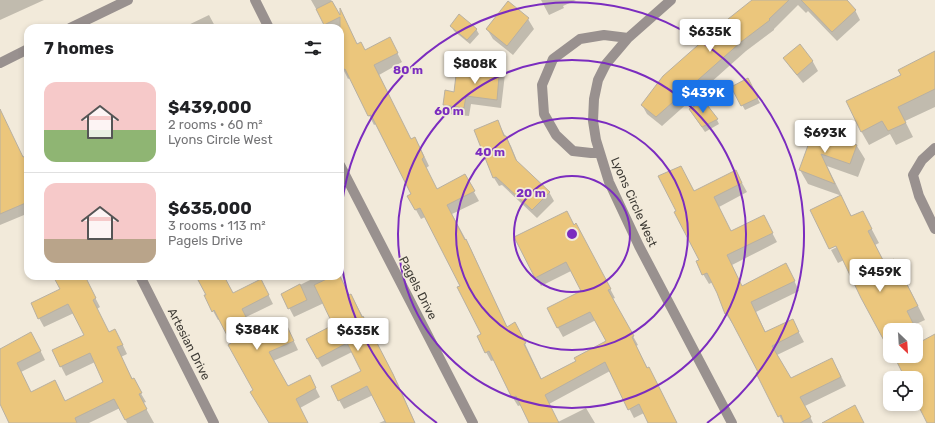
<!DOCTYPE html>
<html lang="en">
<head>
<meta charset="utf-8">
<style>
  :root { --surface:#fff; --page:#f2f2f2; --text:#202124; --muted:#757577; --line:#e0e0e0; --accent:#1a73e8 }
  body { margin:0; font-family:Rubik,sans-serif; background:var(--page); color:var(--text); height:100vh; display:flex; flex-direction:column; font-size:15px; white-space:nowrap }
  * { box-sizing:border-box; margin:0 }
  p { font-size:13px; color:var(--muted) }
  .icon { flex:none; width:22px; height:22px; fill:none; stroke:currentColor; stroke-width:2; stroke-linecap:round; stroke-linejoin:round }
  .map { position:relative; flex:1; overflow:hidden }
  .side { position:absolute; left:24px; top:24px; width:320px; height:256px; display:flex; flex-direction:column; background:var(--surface); border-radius:12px; box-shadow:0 2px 6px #0003 }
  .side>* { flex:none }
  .needle { width:26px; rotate:155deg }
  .buttons { position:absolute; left:883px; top:323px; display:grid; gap:8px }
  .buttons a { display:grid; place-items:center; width:40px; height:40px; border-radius:8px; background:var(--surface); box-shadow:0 2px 6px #0003; font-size:20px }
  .price { position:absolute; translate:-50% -34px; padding:0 9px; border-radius:4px; background:#fff; color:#222; font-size:13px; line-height:26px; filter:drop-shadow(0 1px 2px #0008) }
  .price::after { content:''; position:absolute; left:50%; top:24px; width:12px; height:9px; margin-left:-6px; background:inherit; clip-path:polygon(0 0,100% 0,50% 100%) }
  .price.current { background:var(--accent); color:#fff }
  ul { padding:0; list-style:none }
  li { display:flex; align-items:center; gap:12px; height:100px; padding:0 20px }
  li+li { border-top:1px solid var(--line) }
  li span { display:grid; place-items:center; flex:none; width:112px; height:80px; border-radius:12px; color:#555 }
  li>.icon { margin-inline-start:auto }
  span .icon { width:48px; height:48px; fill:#fffc; stroke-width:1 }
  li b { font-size:17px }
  h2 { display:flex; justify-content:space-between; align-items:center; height:48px; padding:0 20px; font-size:17px }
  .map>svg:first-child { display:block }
  .shadow { fill:#0003 }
  .building { fill:#ebc67c; stroke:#b8b0a1 }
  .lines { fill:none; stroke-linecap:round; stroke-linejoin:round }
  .minor { stroke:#99918f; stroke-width:10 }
  .ring { fill:none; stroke:#7b2cbf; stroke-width:2 }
  .labels { text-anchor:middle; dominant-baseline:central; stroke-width:3.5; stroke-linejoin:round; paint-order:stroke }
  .street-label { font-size:12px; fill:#3e3b35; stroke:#f2eada }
  .centre { fill:#7b2cbf; stroke:#f2eada; stroke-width:2 }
  .ring-label { font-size:12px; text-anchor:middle; font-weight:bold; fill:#7b2cbf; stroke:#f2eada; stroke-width:3.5; stroke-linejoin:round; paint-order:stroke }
</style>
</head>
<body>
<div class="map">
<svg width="935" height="423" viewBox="0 0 935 423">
  <rect width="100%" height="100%" fill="#f2eada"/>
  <path class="shadow" d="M0,0H44L0,20Z
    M311,0H331L347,29L357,45L365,51L394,47L402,62L379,75L411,140L415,138L420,147L429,166L426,168L437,190L465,176L479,201L452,214L471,249L507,328L520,333L542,380L577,361L607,342L596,320L563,337L558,328L548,308L582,291L571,271L541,286L536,277L574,226L581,234L615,298L612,299L638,345L636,346L648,369L649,368L654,377L677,423H649L644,413L634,418L610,371L549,404L558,422L586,408L595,423H530L521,405L518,406L513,398L495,360L491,361L486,352L482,335L461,287L425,217L421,219L416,210L409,196L412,195L376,124L374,125L350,78L348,79L340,63V28H327Z
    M541,0H576L563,6L564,8L549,15Z
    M754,0H845L855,10L860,20L837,41L808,11L806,13L798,5L774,29V30L746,51L662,126L647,114L642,105Z
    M509,3L528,19L534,29L513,55L493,39L487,29Z
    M209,15L216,28H182Z
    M451,26L476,29L479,34L470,44L454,31Z
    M800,46L813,62L818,71L803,83L790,67L784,58Z
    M935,53V107L905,121L913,137L896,145L890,134L869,145L861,131L902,76Z
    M500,66L505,74L501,108L471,104L469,116L449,114L444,105L473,79Z
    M747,79L760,103L745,110L732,87Z
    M690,110L717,120L719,124L705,132Z
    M0,117L24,158L28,161V223L24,215L0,225Z
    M497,121L511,146L518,163L549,192L554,201L537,218L502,185L499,186L494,178L475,130Z
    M815,130L857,146L865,159L858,177L827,166L842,196L808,184L800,170Z
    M736,172L747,192L719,207L731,232L768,225L777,242L732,265L742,287L791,274L799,291L756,312L766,333L797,329L804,342L777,355L791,380L837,368L846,386L805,406L813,423H783L758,374L759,373L733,322L732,323L726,314L713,282L709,284L703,274L700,260L694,192Z
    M840,196L852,217L870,226L879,243L875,245L885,265L894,261L902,274L925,320L914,325L922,342L935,338V423H928L916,398V378H906L894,356H916V330H890V349L844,260L838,263L831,250L841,245Z
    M54,276H84L100,307L97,309L109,333L120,339L127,354L121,357L133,380L146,402L143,403L154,423H127L120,408L89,423H11L0,402V348L3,353L36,342L45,360L21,372L31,393L65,402L105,382L95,362L66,376L53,351L85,336L74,313L44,327L39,318L61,290Z
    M197,276H223L233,294L265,288L273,304L246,317L257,340L291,335L298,350L273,361L288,387L314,385L320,397L300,408L308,423H270L233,344L220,319L218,320L213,311L205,296L207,295Z
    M311,276H339L349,296L351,295L368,326L398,384L415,423H379L386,420L373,395L344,409L339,400L363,372L352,352L322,367L317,358L335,325L324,303L294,317L282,294L312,279Z"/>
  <path class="building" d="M752,0H789L769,19L770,20L741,42L656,117L641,105L663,76L723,23Z
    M801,0H847L856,10L832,32Z
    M332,1L340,15V8L357,44L361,42L365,50L390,37L398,53L374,65L411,139L415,137L424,157L422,159L437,189L465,174L475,191L447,205L465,240L466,239L507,327L515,322L526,343L524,344L541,379L576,361L574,358L606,341L590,312L557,328L547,308L581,291L566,262L535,278L514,237L567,211L574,225L576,223L611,289L608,290L634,336L632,337L647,368L649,367L677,423H648L639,404L628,410L605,362L545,395L559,423H529L516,396L512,398L489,351L485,353L477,336L481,334L457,287L460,286L420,208L415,210L407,196L411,194L371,115L368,116L345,69L340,71V17L324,25L316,9Z
    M508,1L529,18L507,46L486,29Z
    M459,14L477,29L467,40L450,26Z
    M800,44L813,61L797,75L783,58Z
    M935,51V89L898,107L906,123L888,131L882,121L861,132L846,101L901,75L898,70Z
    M475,61L500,65L497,100L466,96L464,108L443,105L445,90L454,92L456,75L472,77Z
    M748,78L758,98L741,106L731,87Z
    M704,101L718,119L702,127L689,109Z
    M0,109L23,157L28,155V202L0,214Z
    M498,120L504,136H506L516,160L550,192L532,210L496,177L493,178L474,130Z
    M814,129L857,145L850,164L821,154L835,184L799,170Z
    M681,166L694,191L736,170L742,183L714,197L731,231L764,215L773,233L727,255L742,286L786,263L795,281L751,302L765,332L793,319L799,332L772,346L791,378L832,358L841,377L800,397L811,417L800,423H784L781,415L778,417L756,373L758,372L727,313L725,314L717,293L707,273L702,275L696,261L699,260L674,212L676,211L658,176Z
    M841,195L851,216L863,211L872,229L868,231L885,264L894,259L918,306L907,311L922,341L935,334V423H927L916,401V378H905L894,356H916V330H890V348H888L861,298L836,246L829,249L810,210Z
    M53,276H85L96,298L93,300L109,332L115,329L123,345L117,347L132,379L134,378L142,393L139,394L147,409L125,420L114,399L75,418L77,423H9L0,404V349L31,332L41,351L17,363L31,392L55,380L65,401L103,382L90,353L60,367L52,350L84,335L68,304L38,319L31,303L60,289Z
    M207,276H224L233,293L261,279L269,295L242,309L257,339L287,326L294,341L269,352L288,386L310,375L316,388L296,399L308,423H269L250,392L253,390L228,345L231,343L214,310L212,312L204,295H206L198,280Z
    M333,276H340L349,295L351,294L362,317L363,316L393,374L415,423H386L367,386L338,401L331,386L361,371L347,343L317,359L306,339L333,325L314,285Z
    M300,284L307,300L288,309L281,294Z
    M855,405L864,423H822Z"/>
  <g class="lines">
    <path class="minor" d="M255,0L269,28
      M671,0L628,38L606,64L598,80L594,99L593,121L596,140L609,182L639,246L732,423
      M70,28L128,0
      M0,63L28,49
      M935,148L922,160L913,175L919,196L935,229
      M599,153H591L573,151L556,135L544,114L542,85L553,59L580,39L604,35L628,38
      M340,165L473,423
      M140,276L214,423"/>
  </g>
  <g class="ring">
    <circle cx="572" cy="234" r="58"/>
    <circle cx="572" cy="234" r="116"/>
    <circle cx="572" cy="234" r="174"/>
    <path d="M437 423A232 232 0 0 1 340 236M340 232A232 232 0 1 1 707 423"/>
  </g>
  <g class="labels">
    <g class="street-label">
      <text transform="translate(634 202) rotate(66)">Lyons Circle West</text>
      <text transform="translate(418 288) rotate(63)">Pagels Drive</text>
      <text transform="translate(189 344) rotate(63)">Artesian Drive</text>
    </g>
  </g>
  <circle cx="572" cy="234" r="6" class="centre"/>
  <g class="ring-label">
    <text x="408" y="74">80 m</text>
    <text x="449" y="115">60 m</text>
    <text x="490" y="156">40 m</text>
    <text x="531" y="197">20 m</text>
  </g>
</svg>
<div class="buttons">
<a><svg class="needle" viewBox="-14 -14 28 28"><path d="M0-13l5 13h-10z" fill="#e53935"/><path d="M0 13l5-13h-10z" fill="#757577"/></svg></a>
<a><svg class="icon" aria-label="locate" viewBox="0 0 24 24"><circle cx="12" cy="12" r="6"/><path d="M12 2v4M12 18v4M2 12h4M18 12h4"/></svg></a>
</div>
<b class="price" style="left:710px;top:53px">$635K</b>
<b class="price" style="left:475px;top:85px">$808K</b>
<b class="price current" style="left:703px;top:114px">$439K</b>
<b class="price" style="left:825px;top:154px">$693K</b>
<b class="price" style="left:880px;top:293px">$459K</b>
<b class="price" style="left:257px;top:351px">$384K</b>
<b class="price" style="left:358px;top:352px">$635K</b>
<section class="side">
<h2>7 homes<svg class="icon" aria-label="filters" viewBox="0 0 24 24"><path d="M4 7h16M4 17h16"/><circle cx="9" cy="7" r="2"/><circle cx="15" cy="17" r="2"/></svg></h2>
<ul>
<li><span style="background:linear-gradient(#f6c9c9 60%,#8fb573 0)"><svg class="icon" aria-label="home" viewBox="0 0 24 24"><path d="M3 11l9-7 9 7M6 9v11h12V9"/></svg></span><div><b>$439,000</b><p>2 rooms · 60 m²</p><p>Lyons Circle West</p></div></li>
<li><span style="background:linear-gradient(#f6c9c9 70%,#b9a48a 0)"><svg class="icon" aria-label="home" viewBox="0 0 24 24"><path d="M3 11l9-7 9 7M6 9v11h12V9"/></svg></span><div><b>$635,000</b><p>3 rooms · 113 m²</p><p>Pagels Drive</p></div></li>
</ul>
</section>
</div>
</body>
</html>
